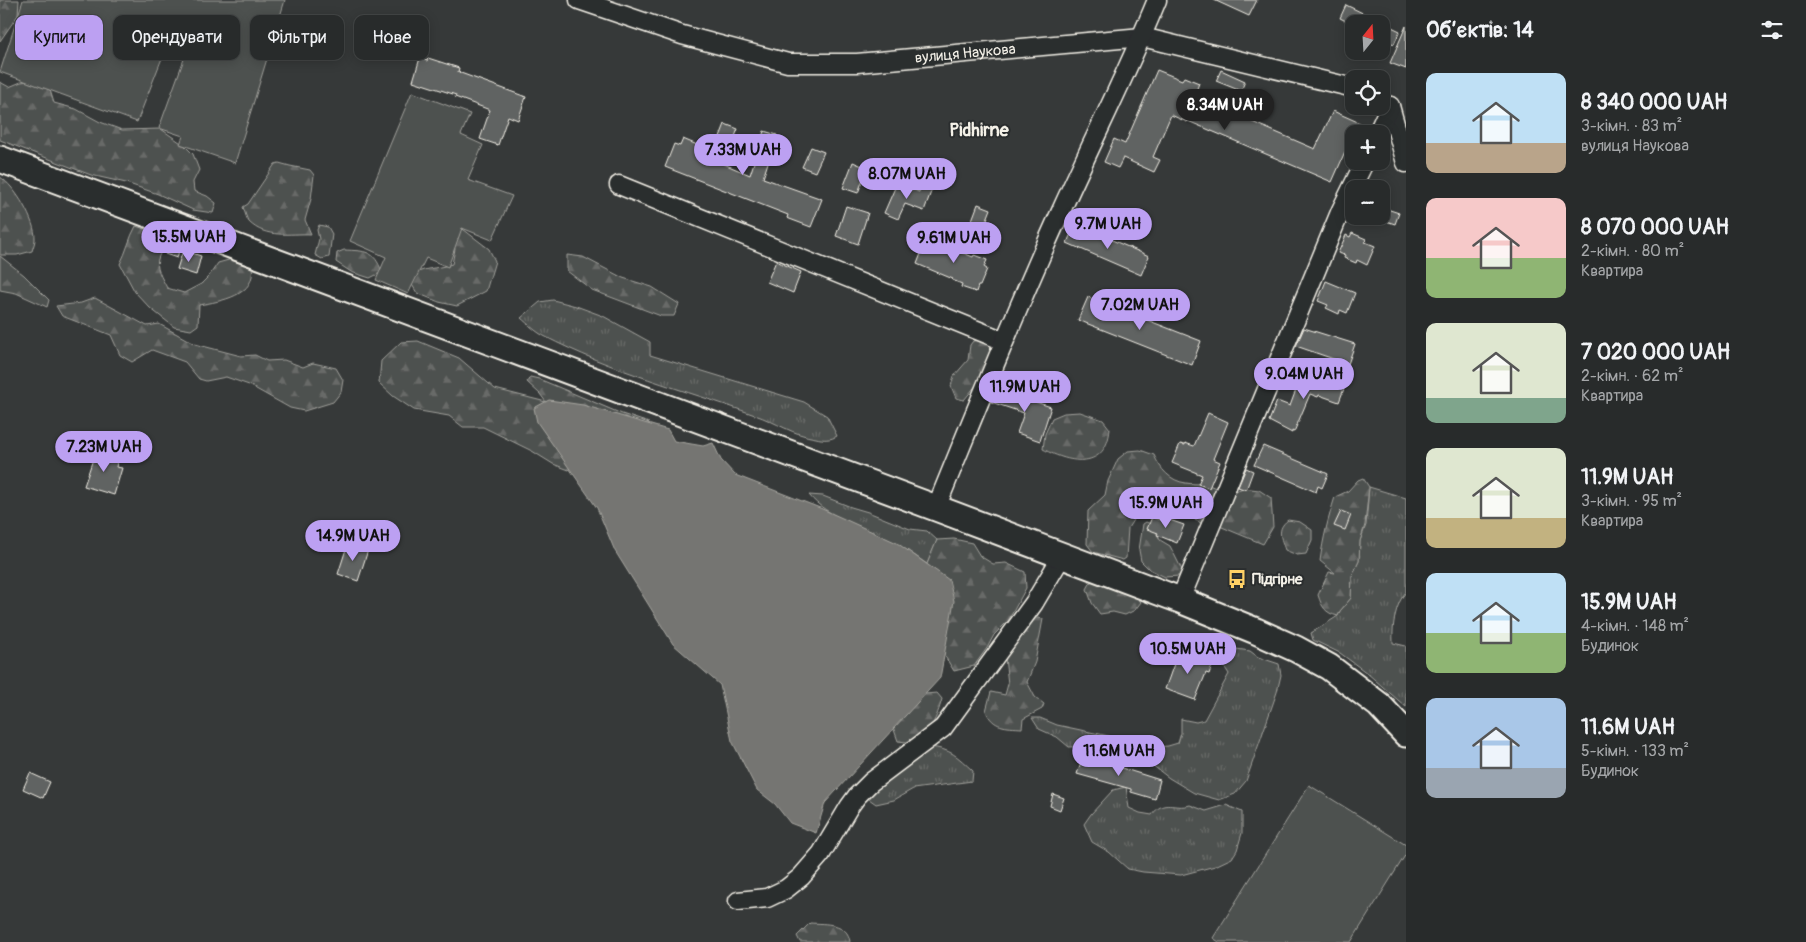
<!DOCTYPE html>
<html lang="uk">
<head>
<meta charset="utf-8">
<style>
  :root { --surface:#282b2b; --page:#343737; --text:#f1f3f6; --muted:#a5a7a9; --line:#444747; --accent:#bca0f2 }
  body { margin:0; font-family:Pangolin,sans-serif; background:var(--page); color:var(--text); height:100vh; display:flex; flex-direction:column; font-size:19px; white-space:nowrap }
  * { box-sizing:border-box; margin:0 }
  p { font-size:16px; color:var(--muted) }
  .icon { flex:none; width:28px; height:28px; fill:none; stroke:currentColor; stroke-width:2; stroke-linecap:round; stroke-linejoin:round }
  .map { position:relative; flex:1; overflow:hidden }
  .drawer { display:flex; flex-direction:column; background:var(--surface); width:400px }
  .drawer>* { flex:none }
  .top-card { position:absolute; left:15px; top:15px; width:475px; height:45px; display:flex; gap:10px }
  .needle { width:32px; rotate:18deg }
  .fabs { position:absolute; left:1345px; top:15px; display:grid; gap:10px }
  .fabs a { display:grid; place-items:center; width:45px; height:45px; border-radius:10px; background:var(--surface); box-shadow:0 2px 12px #0003,0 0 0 1px var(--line); font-size:25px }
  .price { position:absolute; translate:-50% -42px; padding:0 11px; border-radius:18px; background:var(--accent); color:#111; font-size:16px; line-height:32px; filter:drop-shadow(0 1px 2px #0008) }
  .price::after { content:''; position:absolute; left:50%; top:30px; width:15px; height:11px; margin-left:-8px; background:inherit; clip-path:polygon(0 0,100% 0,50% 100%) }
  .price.active { background:#222; color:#fff }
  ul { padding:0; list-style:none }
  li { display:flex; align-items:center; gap:15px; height:125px; padding:0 20px }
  li span { display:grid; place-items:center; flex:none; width:140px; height:100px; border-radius:10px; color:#555 }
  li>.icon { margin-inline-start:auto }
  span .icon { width:60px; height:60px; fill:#fffc; stroke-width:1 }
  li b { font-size:21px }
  h2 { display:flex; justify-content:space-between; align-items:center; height:60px; padding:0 20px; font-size:21px }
  .tag { padding:0 18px; border-radius:10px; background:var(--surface); box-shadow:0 2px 12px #0003,0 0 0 1px var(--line); font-size:18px; line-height:45px }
  .tag.active { background:var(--accent); color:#111 }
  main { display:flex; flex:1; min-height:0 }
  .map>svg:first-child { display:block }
  .grass { fill:url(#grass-tufts); stroke:#a1a19c }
  .forest { fill:url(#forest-firs); stroke:#a1a19c }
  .garden { fill:#4e514f; stroke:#a1a19c }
  .water { fill:#757572; stroke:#a8a7a1 }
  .building { fill:#616362; stroke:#f4f1e8 }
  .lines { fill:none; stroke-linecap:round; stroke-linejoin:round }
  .minor-casing { stroke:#f4f1e8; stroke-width:21 }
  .highway-casing { stroke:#f4f1e8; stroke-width:29 }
  .minor { stroke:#2a2d2e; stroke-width:18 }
  .highway { stroke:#2a2d2e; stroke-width:25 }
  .labels { text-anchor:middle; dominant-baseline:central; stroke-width:4; stroke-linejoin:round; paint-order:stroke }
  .street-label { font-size:15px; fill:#f4f1e8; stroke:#2a2d2e }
  .poi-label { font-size:15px; font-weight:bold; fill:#f4f1e8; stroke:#2a2d2e; text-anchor:start }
  .quarter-label { font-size:18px; font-weight:bold; fill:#f4f1e8; stroke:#2a2d2e }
</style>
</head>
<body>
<main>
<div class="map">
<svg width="1406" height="942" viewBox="0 0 1406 942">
  <defs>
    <pattern id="grass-tufts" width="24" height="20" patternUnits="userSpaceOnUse" patternTransform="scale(1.25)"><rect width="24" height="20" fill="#4e514f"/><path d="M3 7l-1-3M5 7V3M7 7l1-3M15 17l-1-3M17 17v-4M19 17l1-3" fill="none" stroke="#686a68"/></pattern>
    <pattern id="forest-firs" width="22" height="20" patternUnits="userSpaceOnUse" patternTransform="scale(1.25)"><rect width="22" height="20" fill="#4e514f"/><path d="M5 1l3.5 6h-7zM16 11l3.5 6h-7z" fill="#686a68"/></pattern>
  </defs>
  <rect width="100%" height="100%" fill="#363939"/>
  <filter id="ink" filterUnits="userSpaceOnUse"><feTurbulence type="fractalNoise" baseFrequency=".02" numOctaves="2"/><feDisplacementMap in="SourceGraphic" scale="10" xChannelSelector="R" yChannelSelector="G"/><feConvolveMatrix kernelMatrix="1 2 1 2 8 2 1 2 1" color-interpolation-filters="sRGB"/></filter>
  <g filter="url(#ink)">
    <path class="grass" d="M553,300L576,306L603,316L650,342V355L804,402L827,416L837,436C831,440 823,440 816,438C793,435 776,422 755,415C685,390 611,371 544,336C536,332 528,324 521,318L540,302Z
      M1369,487L1406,498V592C1395,604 1392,627 1393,643L1406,646V707L1367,673L1340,653L1313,640L1311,633L1338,616L1340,611L1351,598L1352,576L1359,561L1360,541L1366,525Z
      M809,495L823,496L851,507L868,512L910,529L927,531L937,540L927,564C914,555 902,546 887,539C862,526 828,518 809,495Z
      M1202,644L1250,651L1258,657L1279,664L1281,675L1277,692L1246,781L1235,794L1219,800L1194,793L1169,778L1152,765L1156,757L1157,747L1168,746L1178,743L1181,733V719L1196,722L1204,720L1229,674C1221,660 1211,656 1202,644Z
      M1032,718H1040L1057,725L1109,736L1137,750L1143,761L1134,767L1128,765L1120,756L1107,749L1088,746L1069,747L1057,737L1039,729Z
      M929,747C951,749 957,756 973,771L972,781L913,789L894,800L876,804L862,794L888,782L906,760Z
      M1126,787L1129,808L1140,813L1152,815C1164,798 1174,810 1190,805L1206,811L1226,805L1242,812V833L1237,850L1232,858L1215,866L1181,875L1143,872L1128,869L1109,852L1092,842L1084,824L1091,814L1113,790Z"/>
    <path class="forest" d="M0,0H19L18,15L0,41Z
      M38,80L50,90L54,103L76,109L100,122L122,130L161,129L184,145L193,154L199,170L193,182L194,191L207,196L216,203L213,213L193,210L158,194L126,183L91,175L0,140V82L9,87L21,82Z
      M279,163L290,166L310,170L314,175L311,199L305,220L311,234C290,233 266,239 249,222C246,218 245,212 243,207L248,204L275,164Z
      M0,177C15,186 36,222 35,239C35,243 33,247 32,251L17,255H0Z
      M319,225L328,227L332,234L329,257L322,259L315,255L319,239L317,230Z
      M136,226L166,236C166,247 163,247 159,256C154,267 162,278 167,288L184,293L201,284L209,276L218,263L232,259L252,266C257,296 221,301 199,305L198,325L191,330L174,327L150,308L135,292L120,264C127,251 129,238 136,226Z
      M459,226L489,249L495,261L486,291L457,306L439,302L417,293L408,278C424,266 434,270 452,264L455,249L447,229Z
      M344,250C366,251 374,250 382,272L370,278L351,272L336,262L337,253Z
      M567,255L583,257L623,278L652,287L679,304L674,316H661L592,290L567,271Z
      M0,256L24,275L49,300L47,307L16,293L0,290Z
      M95,298L147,326L159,324L195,344L241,356L255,355L267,361L284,360L303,367L313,363L336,368L343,380L341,392L333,402L304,411L290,408L249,385L226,377L206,381L199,379L185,362L152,350L132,362L120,355L111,335L62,316L56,306L81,303Z
      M985,340L992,341L996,349L982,378L964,400L956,398L951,386L954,376L968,360L970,345L973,341Z
      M418,341L459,358L495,389L546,402L540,394L527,382L530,377L539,379L622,414L649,423L645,426L580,449L569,470L553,464L532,451L483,427H463L449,416L414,410L393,396L379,383L381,361L401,342Z
      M1080,412L1103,420L1110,429C1106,470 1071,464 1043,449L1045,434L1052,418L1064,413Z
      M1140,450L1154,455C1160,469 1170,481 1186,483C1197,485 1207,482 1217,489L1203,524L1195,520L1188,508L1177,506L1165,510L1140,509L1128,528L1126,558L1123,560L1093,552L1087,544L1088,511L1105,495L1108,481L1118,459L1128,451Z
      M1363,478L1369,487L1365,525L1360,541L1359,561L1352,576L1351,598L1340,611L1338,616C1325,613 1322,607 1318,595L1329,572L1335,573L1320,561C1323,539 1328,519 1335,497L1348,491L1358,480Z
      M1243,488L1259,490L1271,498L1273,527L1263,544L1217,525L1233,492Z
      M1288,520L1300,522L1312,530V540L1306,554L1297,555L1285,550C1281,538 1276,529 1288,520Z
      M1146,522L1153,525L1160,540L1170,546L1182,570L1179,576L1165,577L1149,569L1141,561L1139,550L1143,524Z
      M954,539L972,543L980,556L993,564L1006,563L1025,572L1026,588L1008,621L994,635L987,648L974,666L954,671L938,645L927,564L937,540Z
      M1092,580L1130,589L1141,602L1135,610L1125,615L1113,612L1100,614L1092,603L1087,589Z
      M1032,617L1043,619L1035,662L1027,682L1035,697L1044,704L1042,709L1023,719L1022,728C1006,727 993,728 986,711L991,692L1005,695L1008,684L1005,658Z
      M937,693L942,699C936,720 932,729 915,743L898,741L892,724L908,706L925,694Z
      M810,923C825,924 848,922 850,942H800L797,936Z"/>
    <path class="garden" d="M23,0H285L235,163L180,144L183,136L159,128L184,59L164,53L137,122L0,72Z
      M412,92L470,114L461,135L483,145L468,180L512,196L492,240L462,228L448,267L426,258L408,294L376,280L386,257L350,241Z
      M1309,785L1406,845V854L1351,942H1219L1213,938Z"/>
    <path class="water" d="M549,400L583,405L668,430L674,441L703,446L713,443L721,460L735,475L820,508L897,543L949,580L954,601L940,678L825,803L816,833L790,823L775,804L757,790L732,741L720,685L673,644L615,551L597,508L537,422L534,408Z"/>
    <path class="building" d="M1214,0H1257L1249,16Z
      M1346,5L1400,31L1394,44L1381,38V24H1352L1340,18Z
      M1406,26V69L1390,63Z
      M420,58L427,61L428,58L459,68L458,72L526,97L518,120L508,116L498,145L480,139L490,110L455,97L456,95L413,81Z
      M1157,70L1182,80L1184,77L1199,83L1194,97L1315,149L1333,111L1360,123L1355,134H1354L1349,149L1347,148L1332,182L1188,121L1187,122L1171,115L1153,157L1160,160L1154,172L1123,158L1118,168L1104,162L1114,139L1125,144Z
      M1221,70L1245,81L1241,91L1216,81Z
      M725,124L738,129L724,164L750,175L764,131L777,135L763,178L822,199L811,227L787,218L788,215L665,167L674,144L680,146L683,139L714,152Z
      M811,147L824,152L815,172L802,167Z
      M853,162L867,168L858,193L843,188Z
      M897,183L919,192L921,185L932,189L924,211L905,204L898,219L884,213Z
      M978,204L991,209L982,232L969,228Z
      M846,206L868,213L858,244L836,236Z
      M1384,208L1399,213L1395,224L1380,219Z
      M1075,224L1149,256L1141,275L1067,243Z
      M1352,233L1366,239L1365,242L1375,246L1367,265L1357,260L1356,263L1344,258L1345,255L1338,253L1346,235L1350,237Z
      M927,238L973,257L974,255L987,260L984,267L987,269L980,286H978L976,292L961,287L962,284L952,280L953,279L917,264Z
      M168,243L180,247L177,258L165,254Z
      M183,250L201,256L196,275L177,269Z
      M776,261L801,272L793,293L767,282Z
      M1326,281L1355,293L1347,313L1340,310L1339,314L1326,308L1328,305L1318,301Z
      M1088,297L1201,341L1192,365L1078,320Z
      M1304,328L1355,344L1348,364L1296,346Z
      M1303,371L1345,386L1339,402L1319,395L1318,397L1310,394L1294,432L1292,431V433L1269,421L1277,401L1290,406Z
      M996,389L1051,407L1040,441L1017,433L1024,413L991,402Z
      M1208,413L1228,422L1213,459L1220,462L1209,488L1198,484L1202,475L1172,463L1180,444L1185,445V443L1194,446Z
      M1263,446L1324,472L1328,474L1322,488L1318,486L1316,492L1254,465Z
      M103,449L119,454L116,467L122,468L114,495L84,486L93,459L100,461Z
      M1246,468L1253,471L1246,490L1238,487Z
      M1341,511L1351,515L1345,530L1334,526Z
      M1152,517L1163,521L1164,518L1184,525L1177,543L1157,535L1158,533L1147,529Z
      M348,543L368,550L358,581L338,574Z
      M1179,650L1213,663L1209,674L1206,673L1195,700L1165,689Z
      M1083,756L1160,780L1155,799L1131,792V789L1077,774Z
      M30,773L50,782L43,798L23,789Z
      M1053,794L1064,798L1060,810L1050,806Z"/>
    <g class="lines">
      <g class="minor-casing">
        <g id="minor">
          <path id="s1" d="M579,0L682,35L788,63H857L1142,37L1354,88"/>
          <path d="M1390,106L1406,163"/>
          <path d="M1377,134L1390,106"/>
          <path d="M619,185L1004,341"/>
          <path d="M936,508C977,408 1016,309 1061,211C1093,140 1128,71 1157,0"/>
          <path d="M1180,600L1341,210L1365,161"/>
          <path d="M738,901L767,898L786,889L801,877L821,854L849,807L857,796L871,782L943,728L1034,603L1062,556"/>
        </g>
      </g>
      <g class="highway-casing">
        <path id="highway" d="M0,159L936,508L1180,600L1256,631L1296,649L1329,667L1379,705L1406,734"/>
      </g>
      <use href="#minor" class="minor"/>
      <use href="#highway" class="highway"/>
    </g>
  </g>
  <defs>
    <g id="bus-bare" transform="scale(1.5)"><path d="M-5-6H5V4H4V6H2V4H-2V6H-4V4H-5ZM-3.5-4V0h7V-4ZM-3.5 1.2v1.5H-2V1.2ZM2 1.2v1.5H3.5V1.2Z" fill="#ffd166" stroke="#2a2d2e" stroke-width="2.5" paint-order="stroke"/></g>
  </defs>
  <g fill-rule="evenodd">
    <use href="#bus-bare" x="1237" y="579"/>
  </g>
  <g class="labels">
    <g class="street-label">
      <text stroke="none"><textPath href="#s1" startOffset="396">вулиця Наукова</textPath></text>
    </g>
    <g class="poi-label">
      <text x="1252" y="579">Підгірне</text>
    </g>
    <g class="quarter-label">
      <text x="979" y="130">Pidhirne</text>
    </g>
  </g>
</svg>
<div class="fabs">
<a><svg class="needle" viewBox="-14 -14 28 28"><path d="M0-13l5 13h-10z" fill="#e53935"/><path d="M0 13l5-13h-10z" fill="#a5a7a9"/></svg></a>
<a><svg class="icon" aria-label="locate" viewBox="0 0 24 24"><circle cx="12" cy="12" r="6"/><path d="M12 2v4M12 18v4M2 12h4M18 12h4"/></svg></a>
<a>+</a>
<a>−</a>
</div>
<b class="price active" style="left:1225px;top:131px">8.34M UAH</b>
<b class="price" style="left:743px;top:176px">7.33M UAH</b>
<b class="price" style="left:907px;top:200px">8.07M UAH</b>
<b class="price" style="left:1108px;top:250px">9.7M UAH</b>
<b class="price" style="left:189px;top:263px">15.5M UAH</b>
<b class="price" style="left:954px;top:264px">9.61M UAH</b>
<b class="price" style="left:1140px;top:331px">7.02M UAH</b>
<b class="price" style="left:1304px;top:400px">9.04M UAH</b>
<b class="price" style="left:1025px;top:413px">11.9M UAH</b>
<b class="price" style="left:104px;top:473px">7.23M UAH</b>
<b class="price" style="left:1166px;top:529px">15.9M UAH</b>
<b class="price" style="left:353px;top:562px">14.9M UAH</b>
<b class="price" style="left:1188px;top:675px">10.5M UAH</b>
<b class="price" style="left:1119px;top:777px">11.6M UAH</b>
<div class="top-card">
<a class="tag active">Купити</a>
<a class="tag">Орендувати</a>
<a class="tag">Фільтри</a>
<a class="tag">Нове</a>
</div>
</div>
<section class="drawer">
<h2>Об’єктів: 14<svg class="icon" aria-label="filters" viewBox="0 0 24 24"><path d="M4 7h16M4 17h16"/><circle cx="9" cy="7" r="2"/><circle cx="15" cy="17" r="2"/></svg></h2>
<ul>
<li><span style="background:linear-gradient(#bfe0f5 70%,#b9a48a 0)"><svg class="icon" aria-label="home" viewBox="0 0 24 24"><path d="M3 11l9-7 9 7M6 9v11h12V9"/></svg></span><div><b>8 340 000 UAH</b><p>3-кімн. · 83 m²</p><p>вулиця Наукова</p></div></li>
<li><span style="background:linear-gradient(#f6c9c9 60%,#8fb573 0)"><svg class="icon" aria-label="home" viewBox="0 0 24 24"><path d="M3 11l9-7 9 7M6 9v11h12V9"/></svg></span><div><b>8 070 000 UAH</b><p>2-кімн. · 80 m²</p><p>Квартира</p></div></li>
<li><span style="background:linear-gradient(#dfe7d0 75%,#7fa58c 0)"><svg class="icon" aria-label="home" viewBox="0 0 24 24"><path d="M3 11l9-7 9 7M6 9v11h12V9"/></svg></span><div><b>7 020 000 UAH</b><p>2-кімн. · 62 m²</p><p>Квартира</p></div></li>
<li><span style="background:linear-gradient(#dfe7d0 70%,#c2b280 0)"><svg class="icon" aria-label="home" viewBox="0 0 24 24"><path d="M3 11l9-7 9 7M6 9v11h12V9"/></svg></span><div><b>11.9M UAH</b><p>3-кімн. · 95 m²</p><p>Квартира</p></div></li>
<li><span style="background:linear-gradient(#bfe0f5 60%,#8fb573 0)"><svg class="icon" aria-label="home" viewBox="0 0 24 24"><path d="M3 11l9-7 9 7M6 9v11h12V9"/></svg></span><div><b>15.9M UAH</b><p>4-кімн. · 148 m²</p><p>Будинок</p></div></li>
<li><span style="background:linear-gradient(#a9c7e8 70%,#9aa5b1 0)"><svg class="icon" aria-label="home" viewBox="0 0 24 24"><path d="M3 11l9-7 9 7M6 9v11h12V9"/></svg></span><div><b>11.6M UAH</b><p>5-кімн. · 133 m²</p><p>Будинок</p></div></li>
</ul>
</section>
</main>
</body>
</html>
